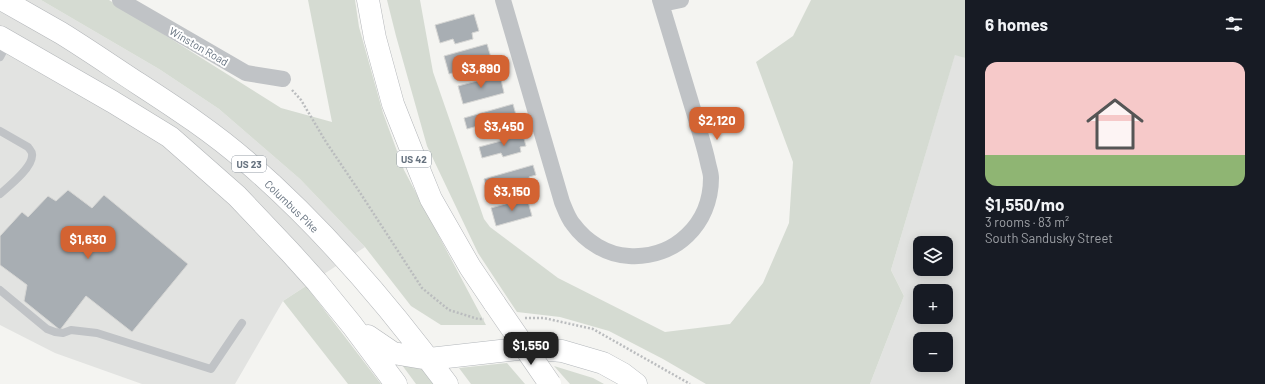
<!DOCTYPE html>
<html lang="en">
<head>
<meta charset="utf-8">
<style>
  :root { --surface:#171b24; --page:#20242c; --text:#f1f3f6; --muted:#9ea1a6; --line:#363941; --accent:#d36332 }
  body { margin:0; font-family:Barlow,sans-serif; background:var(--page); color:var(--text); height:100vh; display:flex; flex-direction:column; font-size:15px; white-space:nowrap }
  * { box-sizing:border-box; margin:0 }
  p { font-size:13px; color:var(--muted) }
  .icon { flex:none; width:22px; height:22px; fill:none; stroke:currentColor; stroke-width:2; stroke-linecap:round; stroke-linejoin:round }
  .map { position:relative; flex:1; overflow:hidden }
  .drawer { display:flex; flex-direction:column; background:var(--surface); width:300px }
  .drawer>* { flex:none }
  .buttons { position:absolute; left:913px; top:236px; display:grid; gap:8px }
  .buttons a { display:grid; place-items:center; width:40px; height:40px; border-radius:8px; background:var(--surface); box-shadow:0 2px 10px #0003; font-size:20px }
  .price { position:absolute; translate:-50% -34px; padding:0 9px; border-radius:8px; background:var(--accent); color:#fff; font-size:13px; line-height:26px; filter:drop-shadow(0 1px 2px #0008) }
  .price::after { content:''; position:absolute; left:50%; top:24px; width:12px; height:9px; margin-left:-6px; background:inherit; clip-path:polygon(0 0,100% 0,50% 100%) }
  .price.selected { background:#222; color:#fff }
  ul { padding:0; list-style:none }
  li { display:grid; align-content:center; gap:8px; height:212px; padding:0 20px }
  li+li { border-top:1px solid var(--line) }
  li span { display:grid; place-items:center; height:124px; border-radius:12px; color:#555 }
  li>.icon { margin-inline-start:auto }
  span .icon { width:72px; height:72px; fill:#fffc; stroke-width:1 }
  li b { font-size:17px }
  h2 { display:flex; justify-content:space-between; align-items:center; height:48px; padding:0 20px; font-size:17px }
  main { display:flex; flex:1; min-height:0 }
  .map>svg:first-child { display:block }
  .built { fill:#e2e3e1; fill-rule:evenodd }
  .green { fill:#d5dbd2 }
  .building { fill:#a8aeb3; stroke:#d6d6d4 }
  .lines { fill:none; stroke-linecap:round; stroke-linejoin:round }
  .secondary-casing { stroke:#b3b7bb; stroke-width:23 }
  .highway-casing { stroke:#b3b6b9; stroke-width:23 }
  .path { stroke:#babcbe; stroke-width:2.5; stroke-dasharray:2 2; stroke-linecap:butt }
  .lane { stroke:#c0c3c6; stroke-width:8 }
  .street { stroke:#c0c3c6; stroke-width:16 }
  .secondary { stroke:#fff; stroke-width:22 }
  .highway { stroke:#fff; stroke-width:22 }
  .highway-bridge-casing { stroke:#b3b6b9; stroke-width:23; stroke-linecap:butt }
  .highway-bridge { stroke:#fff; stroke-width:22 }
  .labels { text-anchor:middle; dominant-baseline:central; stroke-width:4; stroke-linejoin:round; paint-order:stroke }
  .shield { fill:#fff; stroke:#949ca5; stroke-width:1 }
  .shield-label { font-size:10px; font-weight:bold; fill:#66727f }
  .street-label { font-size:11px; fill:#66727f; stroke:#fff }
</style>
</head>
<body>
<main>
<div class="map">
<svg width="965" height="384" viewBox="0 0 965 384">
  <rect width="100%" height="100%" fill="#f4f4f1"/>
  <path class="built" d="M0,0H41L159,69L219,109L300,179L365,247L283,301L235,384H142L55,353L0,325Z
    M955,54L965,58V384H870L904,296L891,270ZM920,243H946V269H920ZM920,291H946V317H920ZM920,339H946V365H920Z"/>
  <path class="green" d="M41,0H109L281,108L332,122L308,0H355L359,27L383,113L404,170L486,325H441L411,306L365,247L300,179L219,109L159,69Z
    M387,0H420L433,72L484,219L490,227L558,278L665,332L730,324L763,283L789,223L793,162L756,62L793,36L811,0H965V58L955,55L891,270L904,296L870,384H706L663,359L609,331L560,317L517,312L478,253L427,146L396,36Z
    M306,286L381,384H348L283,301Z
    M507,363L525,384H471L459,368Z
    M402,365L425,369L436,384H416Z
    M554,366L593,378L604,384H570Z"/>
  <path class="building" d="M474,14L479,31L472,33L473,39L455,44L453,39L440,43L435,25Z
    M487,44L492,61L485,63L486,68L468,74L466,69L449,74L444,56Z
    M500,75L504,93L463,104L458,86Z
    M513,104L516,115L509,117L511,122L494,127L492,122L467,129L464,118Z
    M523,135L526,146L520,147L521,152L503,157L501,153L482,158L479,147Z
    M533,165L536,175L529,177L531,182L512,187L511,183L487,190L484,179Z
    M68,190L92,208L104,195L188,264L132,332L86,296L60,330L24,301L27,285L0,265V236L22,212L28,217L48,196L56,201Z
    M527,198L532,216L496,226L491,208Z"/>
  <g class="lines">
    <g class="secondary-casing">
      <path id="secondary" d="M429,359L527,348L562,351L603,363L623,374L636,384"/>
    </g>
    <g class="highway-casing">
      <path id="highway" d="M3,0C22,11 42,22 61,33C87,49 113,67 139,84C176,108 214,133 247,162C322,227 388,304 447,384
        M368,0L375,38L393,104L418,167L431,199L470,267L495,304
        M0,37L113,102L170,137L237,196L290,252L317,282L352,325L396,384
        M368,336L393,353L429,359"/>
    </g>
    <path class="path" d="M292,90L301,100L326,142L357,188L422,288L449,310L478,319H484
      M525,318H544L593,329L690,384"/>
    <path class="lane" d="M0,57L8,42
      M0,131L28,147C30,150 33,152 32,156C32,168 9,186 0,194
      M0,290L47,329L55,332L63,333L71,330L97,333L211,369L242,323"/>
    <path class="street" d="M120,0L246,73L283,79
      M503,0L562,202C565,209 568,218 573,224C586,242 607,255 629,256C675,259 711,224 711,178C711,173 709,168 708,163C705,148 700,134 696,119C684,80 672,40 660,0
      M662,4L681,0"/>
    <use href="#secondary" class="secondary"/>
    <use href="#highway" class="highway"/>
    <g class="highway-bridge-casing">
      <path id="highway-bridge" d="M495,304L550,384"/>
    </g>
    <use href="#highway-bridge" class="highway-bridge"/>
  </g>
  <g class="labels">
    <g class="shield">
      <rect x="397" y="151" width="34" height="16" rx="3"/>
      <rect x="232" y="156" width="34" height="16" rx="3"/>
    </g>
    <g class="shield-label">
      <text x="414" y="159">US 42</text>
      <text x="249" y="164">US 23</text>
    </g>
    <g class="street-label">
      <text transform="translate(199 46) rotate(30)">Winston Road</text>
      <text transform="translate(292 206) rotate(44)">Columbus Pike</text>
    </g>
  </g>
</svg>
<div class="buttons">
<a><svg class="icon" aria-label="layers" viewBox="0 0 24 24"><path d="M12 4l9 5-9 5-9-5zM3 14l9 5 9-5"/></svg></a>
<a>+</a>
<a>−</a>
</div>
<b class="price" style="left:481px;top:89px">$3,890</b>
<b class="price" style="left:717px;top:141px">$2,120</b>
<b class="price" style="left:504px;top:147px">$3,450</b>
<b class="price" style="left:512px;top:212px">$3,150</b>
<b class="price" style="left:88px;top:260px">$1,630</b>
<b class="price selected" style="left:531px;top:366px">$1,550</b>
</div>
<section class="drawer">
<h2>6 homes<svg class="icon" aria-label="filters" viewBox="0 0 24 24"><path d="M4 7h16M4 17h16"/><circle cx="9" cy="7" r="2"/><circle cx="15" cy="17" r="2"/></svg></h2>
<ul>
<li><span style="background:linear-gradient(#f6c9c9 75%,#8fb573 0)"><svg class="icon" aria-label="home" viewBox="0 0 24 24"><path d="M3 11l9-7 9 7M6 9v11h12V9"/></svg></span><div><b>$1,550/mo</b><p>3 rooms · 83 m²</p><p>South Sandusky Street</p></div></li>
</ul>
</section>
</main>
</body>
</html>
